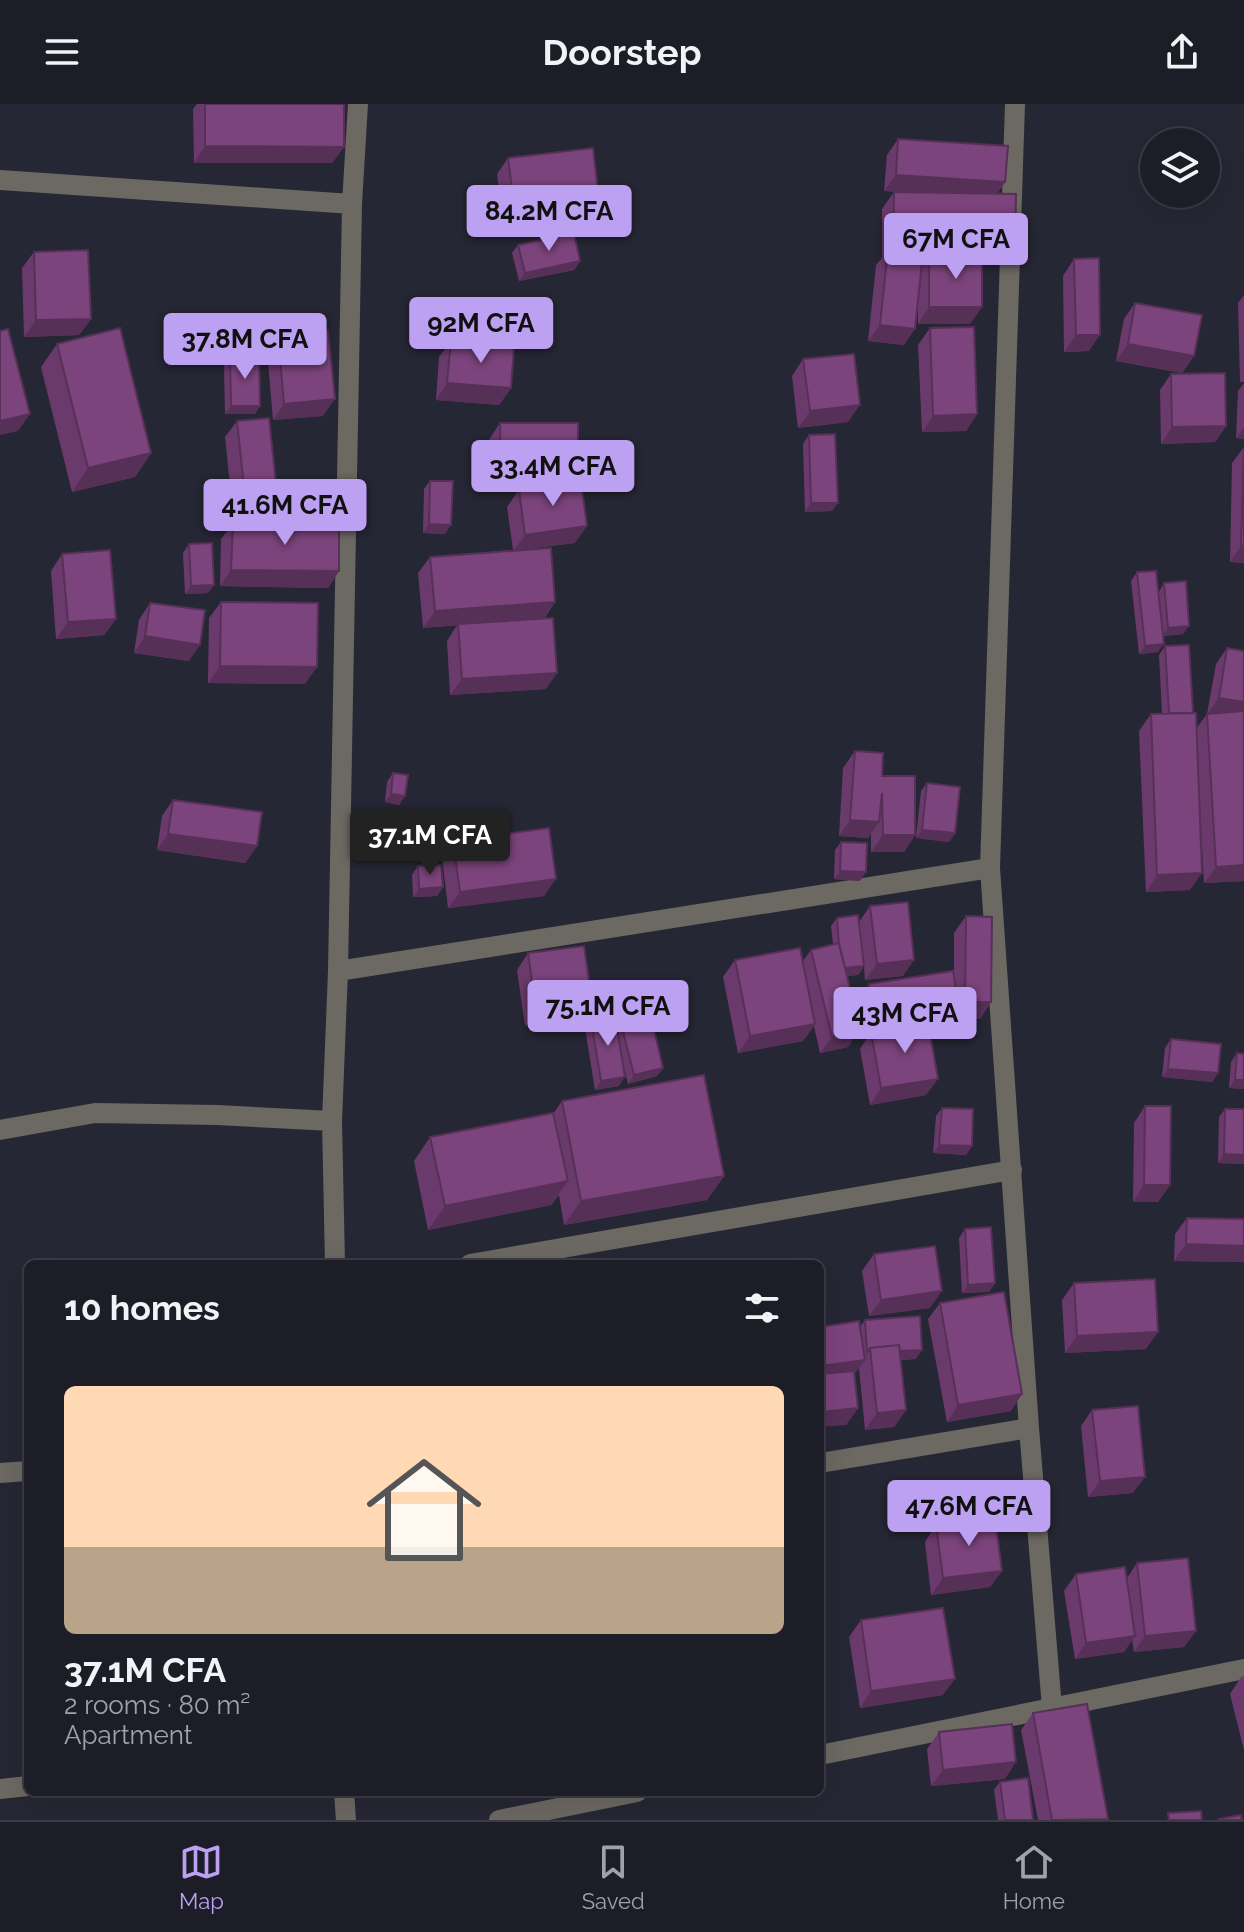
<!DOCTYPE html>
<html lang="en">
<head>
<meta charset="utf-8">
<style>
  :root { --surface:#1c1d27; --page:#292a33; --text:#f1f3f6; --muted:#a0a2a7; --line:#3a3b44; --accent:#bca0f2 }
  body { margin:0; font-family:Raleway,sans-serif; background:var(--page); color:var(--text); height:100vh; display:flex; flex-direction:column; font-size:30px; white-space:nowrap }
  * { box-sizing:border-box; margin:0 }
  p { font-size:26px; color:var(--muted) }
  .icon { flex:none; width:44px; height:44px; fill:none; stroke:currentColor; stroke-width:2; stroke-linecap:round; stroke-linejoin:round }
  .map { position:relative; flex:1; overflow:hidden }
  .side { position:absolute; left:24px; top:1156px; width:800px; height:536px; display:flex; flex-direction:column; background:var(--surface); border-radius:12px; box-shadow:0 8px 32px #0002,0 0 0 2px var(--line) }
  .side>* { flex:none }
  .fabs { position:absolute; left:1140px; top:24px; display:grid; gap:16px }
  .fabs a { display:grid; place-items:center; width:80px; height:80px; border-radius:50%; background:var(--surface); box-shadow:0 8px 32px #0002,0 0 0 2px var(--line); font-size:40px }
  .price { position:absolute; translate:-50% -68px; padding:0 18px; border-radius:8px; background:var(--accent); color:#111; font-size:26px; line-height:52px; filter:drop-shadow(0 2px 4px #0008) }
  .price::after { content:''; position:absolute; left:50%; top:48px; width:24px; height:18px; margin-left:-12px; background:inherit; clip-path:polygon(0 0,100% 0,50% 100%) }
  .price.current { background:#222; color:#fff }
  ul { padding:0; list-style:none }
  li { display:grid; align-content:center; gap:16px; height:424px; padding:0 40px }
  li span { display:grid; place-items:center; height:248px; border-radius:12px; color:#555 }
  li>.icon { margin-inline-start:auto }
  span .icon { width:144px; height:144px; fill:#fffc; stroke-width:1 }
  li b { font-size:34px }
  h2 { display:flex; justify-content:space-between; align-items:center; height:96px; padding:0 40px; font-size:34px }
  header { display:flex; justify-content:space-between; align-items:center; height:104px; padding:0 40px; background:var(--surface); font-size:36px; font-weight:700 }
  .tabs { display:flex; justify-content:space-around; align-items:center; height:112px; border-top:2px solid var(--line); background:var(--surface); font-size:22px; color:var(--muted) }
  .tabs a { display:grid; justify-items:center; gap:4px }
  .tabs .current { color:var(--accent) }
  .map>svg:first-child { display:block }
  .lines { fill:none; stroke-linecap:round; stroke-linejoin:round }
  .street { stroke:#6c6862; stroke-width:20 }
  .wall { fill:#6b3a6c }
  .shaded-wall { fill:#573058 }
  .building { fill:#7c447d; stroke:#573058; stroke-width:2 }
</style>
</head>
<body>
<header><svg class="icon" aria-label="menu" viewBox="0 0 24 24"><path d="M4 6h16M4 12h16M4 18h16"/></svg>Doorstep<svg class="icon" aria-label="share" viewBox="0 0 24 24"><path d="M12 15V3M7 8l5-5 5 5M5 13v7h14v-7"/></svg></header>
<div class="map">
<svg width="1244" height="1716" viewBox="0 0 1244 1716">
  <rect width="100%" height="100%" fill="#262734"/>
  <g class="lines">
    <path class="street" d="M1015,0L990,764L1029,1324L1052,1604
      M0,76L352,100
      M338,867L990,764
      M0,1026L95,1009L217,1011L332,1017
      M335,1160L332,1017L338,867L352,100L358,0
      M470,1160L1012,1066
      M820,1359L1029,1324
      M0,1369L28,1367
      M820,1651L1244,1565
      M0,1685L28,1682
      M344,1688L346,1716
      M499,1716L637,1688"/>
  </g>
  <path class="wall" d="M197,0H344V43L332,59H194L193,5Z
    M898,35L997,90L1015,142L1004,159L982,158V203L970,220H918V200L904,241L868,237L876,161L882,154V105L894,88H903L884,87L887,51Z
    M508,54L588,113L504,123L497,70Z
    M518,141L580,157L574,166L519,177L512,149Z
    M34,148L91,215L79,231L24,233L22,164Z
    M1074,155L1089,247L1064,248L1063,172Z
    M1244,191V278H1240L1238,199Z
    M1135,199L1194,252L1182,269L1116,257L1124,215Z
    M930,224L977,310L966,327L922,328L918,241Z
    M278,230L323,312L273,316L267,247Z
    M451,237L511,284L499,301L436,296L439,253Z
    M57,240L151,349L135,373L72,388L41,263Z
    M230,252L255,310H225L224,261Z
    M803,255L848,318L798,324L792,272Z
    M1171,270L1226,322L1215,338L1161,340L1160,286Z
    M1244,279V335L1236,334L1238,287Z
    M237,317L264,397L232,400L225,333Z
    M500,319L572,379L575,439L526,445L555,498L544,515L546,585L450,591L447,537L457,521L423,524L418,469L430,453L513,446L507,403L518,387H489V336Z
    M809,331L832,407L805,408L803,340Z
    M1244,343V459L1230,458L1232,359Z
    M430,377L445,430L423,429L424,385Z
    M233,419L339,467L328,484L220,482L221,435Z
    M189,440L214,481L208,489L185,490L183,449Z
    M62,450L116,515L104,531L56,535L51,467Z
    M1137,468L1159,488L1164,479L1183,530L1164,532L1158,548L1139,550L1131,477Z
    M221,498L305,580L208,579L209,514Z
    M150,499L189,557L134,549L139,516Z
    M1165,542L1193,609L1196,625L1207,610L1216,560L1227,544L1244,777L1204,779L1198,668L1190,786L1146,788L1139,627L1151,610H1162L1159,551Z
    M855,647L882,672L915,731L904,748H871V730L868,734L839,732L843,664Z
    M393,669L405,692L399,701L385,698L387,678Z
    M927,679L955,729L949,738L916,734L921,687Z
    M173,696L257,742L245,759L157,746L162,712Z
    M453,737L544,792L448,804L442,753Z
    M841,738L860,777L834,775L835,746Z
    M418,762L443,783L437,792L413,793L412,771Z
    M870,802L903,872L865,876L864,862L858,871L847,872L848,943L820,949L814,922L803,937L738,949L723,873L735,856L803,857L811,846L833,840L831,822L837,814L859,818Z
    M966,812L991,898L980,915H953V911L947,920L929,923L926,991L870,1001L860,945L869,931L863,932L857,896L869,880L954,871V829Z
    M528,849L592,898L580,914L525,922L517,866Z
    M591,916L618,930L622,924L663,964L657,972L628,980L623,959L619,982L595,986L585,924Z
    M1171,935L1218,969L1212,978L1162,973L1165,944Z
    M1237,949L1244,985L1229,984L1231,958Z
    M562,997L724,1072L707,1096L564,1121L559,1091L551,1101L428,1126L414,1057L430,1033L553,1010Z
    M1145,1002L1170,1081L1158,1098H1133L1134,1019Z
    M942,1004L972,1042L966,1051L933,1049L936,1012Z
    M1225,1005L1244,1060L1218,1059L1219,1013Z
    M1187,1114L1244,1115V1158L1174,1157L1175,1130Z
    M965,1125L995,1179L989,1188L962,1189L959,1134Z
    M874,1150L930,1204L869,1212L862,1167Z
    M1074,1179L1146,1245L1065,1249L1062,1196Z
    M940,1199L1011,1307L947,1318L928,1215Z
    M865,1216L916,1255L901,1256L906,1306L894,1323L865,1326L859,1264L854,1270L858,1304L846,1321L860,1223Z
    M1092,1306L1133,1389L1088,1393L1081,1322Z
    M936,1421L1002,1467L990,1483L931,1491L925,1438Z
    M1137,1459L1196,1527L1184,1543L1134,1548L1132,1536L1124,1548L1075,1555L1064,1487L1076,1470L1127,1474Z
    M861,1516L943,1591L860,1604L849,1533Z
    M1244,1572V1646L1230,1590L1241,1573Z
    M1033,1609L1107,1716H1038L1021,1626Z
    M939,1628L1005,1675L931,1682L927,1645Z
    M1000,1678L1033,1716H998L994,1686Z"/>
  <path class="shaded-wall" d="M205,42L344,43L332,59H194Z
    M896,71L1005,78L994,95L884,87Z
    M599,97L588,113L504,123L515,107Z
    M893,140L1015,142L1004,159L929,158V151L925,158L887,157L888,148Z
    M580,157L574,166L519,177L525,169Z
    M929,203H982L970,220H918Z
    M91,215L79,231L24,233L36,216Z
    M880,221L915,225L904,241L868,237Z
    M1076,231H1100L1089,247L1064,248Z
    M1128,240L1194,252L1182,269L1116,257Z
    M447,279L511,284L499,301L436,296Z
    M335,295L323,312L273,316L284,300Z
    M860,301L848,318L798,324L810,307Z
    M231,302H260L255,310H225Z
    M30,310L18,327L0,331V317Z
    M977,310L966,327L922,328L933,312Z
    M1226,322L1215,338L1161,340L1172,323Z
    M1244,323V335L1236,334Z
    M151,349L135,373L72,388L88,364Z
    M501,370H578L567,386L489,387Z
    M276,380L264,397L232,400L244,383Z
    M811,399H838L832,407L805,408Z
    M429,420L451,421L445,430L423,429Z
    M587,422L575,439L513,447L525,431Z
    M1241,442H1244V459L1230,458Z
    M231,466L339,467L328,484L220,482Z
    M214,481L208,489L185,490L191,482Z
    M555,498L543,515L423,524L435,507Z
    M116,515L104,531L56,535L68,518Z
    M1189,522L1183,530L1162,532L1168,524Z
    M145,532L200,541L189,557L134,549Z
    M1164,540L1158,548L1139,550L1145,542Z
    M220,562L317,563L305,580L208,579Z
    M557,569L546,585L450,591L462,575Z
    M1219,594L1244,598V617L1207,610Z
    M391,690L405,692L399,701L385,698Z
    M850,716L879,718L868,734L839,732Z
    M922,726L955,729L949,738L916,734Z
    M168,730L257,742L245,759L157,746Z
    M883,731H915L904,748H871Z
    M1244,761V777L1204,779L1216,763Z
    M840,767L866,768L860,777L834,775Z
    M1202,769L1190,786L1146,788L1157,771Z
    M556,775L544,792L448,804L460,788Z
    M443,783L437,792L413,793L419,785Z
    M914,856L903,872L865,876L877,860Z
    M864,862L858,871L836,873L842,865Z
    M592,898L580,914L525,922L536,905Z
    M965,898H991L980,915H953Z
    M959,903L947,920L872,931L871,928L869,931L863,932L874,916Z
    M815,920L803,937L738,949L750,932Z
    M860,926L848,943L820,949L832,933Z
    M663,964L657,972L628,980L634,971Z
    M1168,965L1218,969L1212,978L1162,973Z
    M625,973L619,982L595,986L601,977Z
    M938,975L926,991L870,1001L881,984Z
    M1235,976H1244V985L1229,984Z
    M939,1041L972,1042L966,1051L933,1049Z
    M1224,1050L1244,1051V1060L1218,1059Z
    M724,1072L707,1096L564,1121L581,1097Z
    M568,1077L551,1101L428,1126L445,1102Z
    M1144,1081H1170L1158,1098H1133Z
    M1186,1140L1244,1142V1158L1174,1157Z
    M995,1179L989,1188L962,1189L968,1181Z
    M942,1187L930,1204L869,1212L881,1196Z
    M1158,1228L1146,1245L1065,1249L1077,1232Z
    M922,1246L916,1255L871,1257V1249Z
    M865,1256L853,1272L820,1277V1262Z
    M1022,1290L1011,1307L947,1318L958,1301Z
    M858,1304L846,1321L820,1323V1308Z
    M906,1306L894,1323L865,1326L877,1309Z
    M1145,1373L1133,1389L1088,1393L1100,1377Z
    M1002,1467L990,1483L931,1491L943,1474Z
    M1196,1527L1184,1543L1134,1548L1145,1532Z
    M1135,1532L1124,1548L1075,1555L1086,1539Z
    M955,1575L943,1591L860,1604L871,1587Z
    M1016,1658L1005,1675L931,1682L943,1666Z"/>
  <path class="building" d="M205,0H344V43L205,42Z
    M898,35L1008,42L1005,78L896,71Z
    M593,44L599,97L515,107L508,54Z
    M894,88L1016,90L1015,142L893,140Z
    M574,129L580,157L525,169L518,141Z
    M888,145L923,148L915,225L880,221Z
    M88,146L91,215L36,216L34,148Z
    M929,151H982V203H929Z
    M1099,154L1100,231H1076L1074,155Z
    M1135,199L1202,211L1194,252L1128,240Z
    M974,223L977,310L933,312L930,224Z
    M120,224L151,349L88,364L57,240Z
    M8,225L30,310L0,317V227Z
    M328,226L335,295L284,300L278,230Z
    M451,237L514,242L511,284L447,279Z
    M854,250L860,301L810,307L803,255Z
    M259,251L260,302H231L230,252Z
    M1225,269L1226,322L1172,323L1171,270Z
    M269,314L276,380L244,383L237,317Z
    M500,319H578V370H501Z
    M835,330L838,399H811L809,331Z
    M1244,343V442H1241Z
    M430,377H453L451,421L429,420Z
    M581,378L587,422L525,431L519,386Z
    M233,419L339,420V467L231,466Z
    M212,439L214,481L191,482L189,440Z
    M551,444L555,498L435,507L430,453Z
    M110,446L116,515L68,518L62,450Z
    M1156,467L1164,540L1145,542L1137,468Z
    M1186,477L1189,522L1168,524L1164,479Z
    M221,498L318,499L317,563L220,562Z
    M150,499L205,506L200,541L145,532Z
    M553,514L557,569L462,575L458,520Z
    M1189,541L1193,609H1169L1165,542Z
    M1227,544L1244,547V598L1219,594Z
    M1244,607V761L1216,763L1207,610Z
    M1196,609L1202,769L1157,771L1151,610Z
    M855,647L883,649L882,672H915V731H883L882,689L879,718L850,716Z
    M393,669L408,671L405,692L391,690Z
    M927,679L960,683L955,729L922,726Z
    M173,696L262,708L257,742L168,730Z
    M549,724L556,775L460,788L453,737Z
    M841,738L867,739L866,768L840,767Z
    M441,761L443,783L419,785L418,762Z
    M908,798L914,856L877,860L870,802Z
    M858,811L864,862L845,864L839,841L837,814Z
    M966,812L992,813L991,898H965Z
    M839,839L860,926L832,933L811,846Z
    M584,842L592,898L536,905L528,849Z
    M800,844L815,920L750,932L735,856Z
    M953,867L959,903L874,916L869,880Z
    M615,912L625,973L601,977L591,916Z
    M652,917L663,964L634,971L622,924Z
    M928,918L938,975L881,984L871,928Z
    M1171,935L1221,940L1218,969L1168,965Z
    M1237,949L1244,950V976H1235Z
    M704,971L724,1072L581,1097L562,997Z
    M1145,1002H1171L1170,1081H1144Z
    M942,1004L973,1005L972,1042L939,1041Z
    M1225,1005H1244V1051L1224,1050Z
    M553,1009L568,1077L445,1102L430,1033Z
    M1187,1114L1244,1115V1142L1186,1140Z
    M991,1123L995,1179L968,1181L965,1125Z
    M935,1142L942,1187L881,1196L874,1150Z
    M1155,1175L1158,1228L1077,1232L1074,1179Z
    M1004,1188L1022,1290L958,1301L940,1199Z
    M920,1212L922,1246L900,1247L899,1241L870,1244L867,1248L865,1216Z
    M859,1217L865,1256L820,1262V1223Z
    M899,1241L906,1306L877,1309L870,1244Z
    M854,1267L858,1304L820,1308V1270Z
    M1138,1302L1145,1373L1100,1377L1092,1306Z
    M995,1414L1002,1467L943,1474L936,1421Z
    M1188,1454L1196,1527L1145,1532L1137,1459Z
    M1125,1463L1135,1532L1086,1539L1076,1470Z
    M943,1504L955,1575L871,1587L861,1516Z
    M1087,1600L1108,1715L1052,1716L1033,1609Z
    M1012,1620L1016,1658L943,1666L939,1628Z
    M1028,1674L1033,1716H1005L1000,1678Z
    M1201,1707L1202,1716H1169L1168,1709Z
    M1241,1711L1242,1716H1219V1715Z"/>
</svg>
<div class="fabs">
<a><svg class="icon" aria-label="layers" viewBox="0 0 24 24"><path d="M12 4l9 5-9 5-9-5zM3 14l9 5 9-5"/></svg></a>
</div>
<b class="price" style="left:549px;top:149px">84.2M CFA</b>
<b class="price" style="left:956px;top:177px">67M CFA</b>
<b class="price" style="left:481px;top:261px">92M CFA</b>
<b class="price" style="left:245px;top:277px">37.8M CFA</b>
<b class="price" style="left:553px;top:404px">33.4M CFA</b>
<b class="price" style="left:285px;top:443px">41.6M CFA</b>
<b class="price current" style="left:430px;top:773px">37.1M CFA</b>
<b class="price" style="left:608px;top:944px">75.1M CFA</b>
<b class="price" style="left:905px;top:951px">43M CFA</b>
<b class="price" style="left:969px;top:1444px">47.6M CFA</b>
<section class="side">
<h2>10 homes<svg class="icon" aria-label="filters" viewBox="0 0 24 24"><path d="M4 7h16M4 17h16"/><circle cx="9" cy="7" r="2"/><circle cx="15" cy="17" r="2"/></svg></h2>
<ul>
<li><span style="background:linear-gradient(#ffd9b3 65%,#b9a48a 0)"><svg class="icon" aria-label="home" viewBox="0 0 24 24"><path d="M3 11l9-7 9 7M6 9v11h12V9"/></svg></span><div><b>37.1M CFA</b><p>2 rooms · 80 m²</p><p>Apartment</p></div></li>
</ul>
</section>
</div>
<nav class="tabs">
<a class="current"><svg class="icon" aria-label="map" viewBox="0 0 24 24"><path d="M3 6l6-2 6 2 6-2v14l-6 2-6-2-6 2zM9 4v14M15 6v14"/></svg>Map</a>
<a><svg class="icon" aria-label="saved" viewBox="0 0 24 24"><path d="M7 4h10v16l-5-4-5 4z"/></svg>Saved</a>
<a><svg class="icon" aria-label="home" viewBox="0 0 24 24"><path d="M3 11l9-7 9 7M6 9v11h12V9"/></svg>Home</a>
</nav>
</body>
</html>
